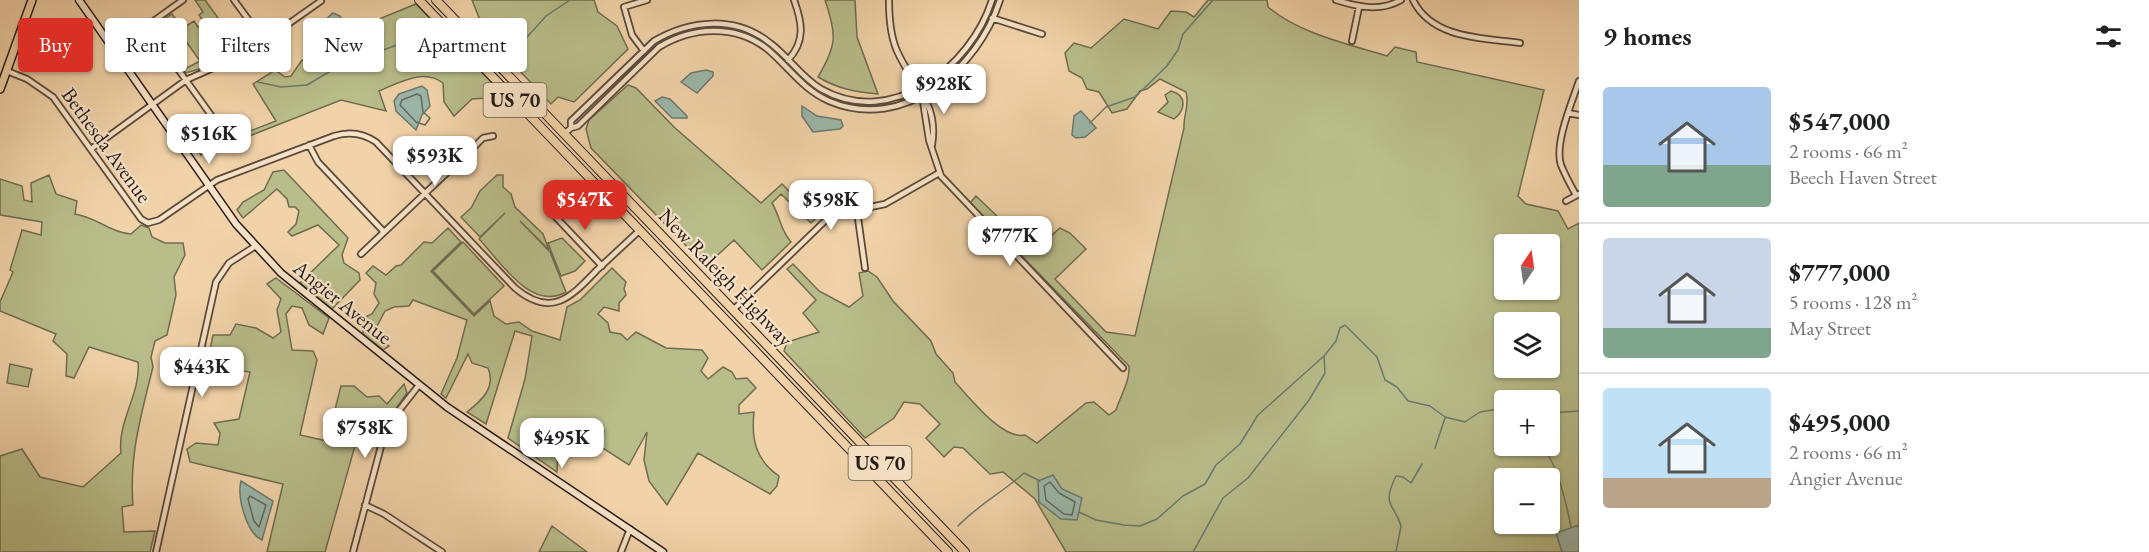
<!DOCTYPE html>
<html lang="en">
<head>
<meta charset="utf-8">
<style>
  :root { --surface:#fff; --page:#f2f2f2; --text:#202124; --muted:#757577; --line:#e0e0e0; --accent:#d93025 }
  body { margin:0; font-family:"EB Garamond",serif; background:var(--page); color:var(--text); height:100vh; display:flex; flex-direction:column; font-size:22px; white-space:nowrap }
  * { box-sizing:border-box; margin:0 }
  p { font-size:20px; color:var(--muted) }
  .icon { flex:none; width:33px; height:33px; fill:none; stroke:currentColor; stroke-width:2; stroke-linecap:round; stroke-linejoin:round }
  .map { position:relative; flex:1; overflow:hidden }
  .sheet { display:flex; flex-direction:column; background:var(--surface); width:570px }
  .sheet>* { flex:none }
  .banner { position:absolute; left:18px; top:18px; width:570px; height:54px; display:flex; gap:12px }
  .needle { width:39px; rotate:13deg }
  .tools { position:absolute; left:1494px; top:234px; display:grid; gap:12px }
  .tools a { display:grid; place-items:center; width:66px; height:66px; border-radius:6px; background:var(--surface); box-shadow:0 2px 4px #0004; font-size:30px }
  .price { position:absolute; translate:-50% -51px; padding:0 14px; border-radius:12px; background:#fff; color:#222; font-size:20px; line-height:39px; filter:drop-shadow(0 2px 3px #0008) }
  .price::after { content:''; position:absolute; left:50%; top:36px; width:18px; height:14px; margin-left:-9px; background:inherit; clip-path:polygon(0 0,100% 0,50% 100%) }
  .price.on { background:var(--accent); color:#fff }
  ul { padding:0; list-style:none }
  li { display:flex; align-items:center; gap:18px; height:150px; padding:0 24px }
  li+li { border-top:2px solid var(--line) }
  li span { display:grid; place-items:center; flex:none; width:168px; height:120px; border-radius:6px; color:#555 }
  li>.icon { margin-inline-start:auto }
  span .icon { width:72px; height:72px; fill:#fffc; stroke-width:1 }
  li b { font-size:26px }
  h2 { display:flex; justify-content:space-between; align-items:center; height:72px; padding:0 24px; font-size:26px }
  .pill { padding:0 21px; border-radius:6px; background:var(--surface); box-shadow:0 2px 4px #0004; font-size:21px; line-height:54px }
  .pill.on { background:var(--accent); color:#fff }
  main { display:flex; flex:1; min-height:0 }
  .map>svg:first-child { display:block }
  .green { fill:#b8bd8a; stroke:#6f6c50; stroke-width:1.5; fill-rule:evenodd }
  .water { fill:#9bb7aa; stroke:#6c796f; stroke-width:1.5 }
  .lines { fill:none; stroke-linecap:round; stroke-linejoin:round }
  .shore { stroke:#606960; stroke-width:1.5 }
  .stream { stroke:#6c796f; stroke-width:1.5 }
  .street-casing { stroke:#59493b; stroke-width:8 }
  .secondary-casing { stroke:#261b16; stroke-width:9 }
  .primary-casing { stroke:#261b16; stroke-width:10 }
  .highway-casing { stroke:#261b16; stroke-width:10 }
  .street { stroke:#f7e2c7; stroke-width:4.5 }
  .secondary { stroke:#f7e2c7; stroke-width:6 }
  .primary { stroke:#f2d3a9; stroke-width:7 }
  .highway { stroke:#f2d3a9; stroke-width:8 }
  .labels { text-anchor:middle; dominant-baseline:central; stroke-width:4.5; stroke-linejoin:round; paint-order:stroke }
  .shield { fill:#f7e2c7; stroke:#65574b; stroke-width:1.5 }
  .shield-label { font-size:20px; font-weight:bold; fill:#261b16 }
  .street-label { font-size:21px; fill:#261b16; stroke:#f7e2c7 }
</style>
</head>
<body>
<main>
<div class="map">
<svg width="1579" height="552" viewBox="0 0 1579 552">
  <rect width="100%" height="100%" fill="#f2d3a9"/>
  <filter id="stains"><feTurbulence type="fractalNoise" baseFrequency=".00333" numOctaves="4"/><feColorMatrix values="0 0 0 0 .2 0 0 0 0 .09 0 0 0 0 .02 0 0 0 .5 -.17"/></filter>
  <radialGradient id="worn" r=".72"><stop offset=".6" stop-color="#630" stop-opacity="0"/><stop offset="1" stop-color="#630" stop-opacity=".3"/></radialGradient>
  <path class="green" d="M195,0H205L240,48L255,36L256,43L235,56L223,35L202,50L212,65L186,73L183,70L200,61L171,20L154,31L156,25L172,14L183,28L194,21L198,27L205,24L199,15L203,12Z
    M472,0H594L598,12L617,26L628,49L574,102L558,97L551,104L486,35Z
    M825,0H855L857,37L878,94C856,92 838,89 818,77C837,45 837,35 825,0Z
    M1208,0H1267L1268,7C1300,34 1348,44 1387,56L1395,47L1416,52L1417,62L1544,90L1518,196L1526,204L1558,211L1568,229L1579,223V552H1066L1035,499L1003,472L990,474L963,448L954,447L944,457L926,438L940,424L920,404L904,402L894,418L865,438L784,351L787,342L819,332L803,313L816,300L787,269L793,264L819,291L849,307L863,296L859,273L868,271L877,277L893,301L931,341L936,354L953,373L955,382C970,398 1002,440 1025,435L1037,443L1086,403L1094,402L1109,415L1116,410C1121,395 1130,381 1129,366L970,203L976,196L1021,239L1037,248L1060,228L1070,233L1086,249L1055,279L1106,332L1135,336L1184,128C1183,115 1190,106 1186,92L1160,79L1147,89L1140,91L1127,109L1112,113L1099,92L1087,89L1082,78L1069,71L1065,53L1074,43L1091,48L1124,19L1158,29L1171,11L1186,12L1194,17ZM1504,244H1550V290H1504ZM1504,322H1550V368H1504ZM1504,400H1550V446H1504ZM1504,478H1550V524H1504Z
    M416,4L497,88L487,98L472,99L454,116L444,102L443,83C423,68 399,83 379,91L386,111L341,100L201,155L198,151L276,121L253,84L275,70L285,77L291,76L302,60L318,68L338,55C378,60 364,50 374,21Z
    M628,85L636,88L674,127L761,203L782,184L816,218L811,223L781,194L772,203C781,218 779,228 791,242L762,270L734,240L709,263L699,259L591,148L586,129L589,120Z
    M1171,91C1187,95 1186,110 1174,119L1158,112L1168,102L1165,95Z
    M284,170L348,238L342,255L344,263L359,273L360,280L332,309L300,283L339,245L318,225L292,236L288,232L296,224L299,211L295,207H289L287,199L277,189L243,218L237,210L243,202L264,190L273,172Z
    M49,175L56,194L77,201L75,214C96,217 109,232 131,234L141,225L149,228L152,237L165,243H183L185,255L174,277L176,295L167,335L155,341L151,357L153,367C141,415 129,456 133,505L122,507L124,532L155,531L150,552H0V456L22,449L40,477L83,487L121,453C117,421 141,394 138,362L89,347L74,378L66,376L67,354L53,341L56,334L0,311V302L13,272L10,270L22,230L41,235L42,222L0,215V179L22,186L24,200L32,202L31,183Z
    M497,175H503V187L511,194L515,207L543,234L549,250L520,221L550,252L566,292C531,312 500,261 479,239L505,213L480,237L461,217L471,208L480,191Z
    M448,228L461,242L431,271L474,316L490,301L494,316L506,324L519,322L532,331L560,340L567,307L580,300L612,268L626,282L624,289L626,295L619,303V311L604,307L598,314L608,323L610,332L621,334L627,340L636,332L666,348L702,350L708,358L701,371L708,379L723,367L732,372L736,379L747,378L756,388L739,405V414L754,412C751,440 756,460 779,476L777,486L770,494L698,453L667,505L649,481L644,460L647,432L629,465L601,447L604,431L588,440L566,433L558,448L557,472L508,438L525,379L532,336L515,331L486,424L467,412C482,400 496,388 488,368L472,363L468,354L446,398L441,394L457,358L467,320L413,300L409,306L394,307L385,311L375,330L377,339L389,346L383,350L363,334V318L372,314L379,303L374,294L376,283L366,273L373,266L386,275L396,266L401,265L424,242L432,243Z
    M562,238L585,261L575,271L561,276L548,243Z
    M463,242L504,286L474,314L433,271Z
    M276,278L329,318L323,334L309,325L302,308L292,306L286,314L292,350L313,351L317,360L300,435L327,441L341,386H354L367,397L379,396L387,404L404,384L407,393L380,432L360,428L325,552H267L283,484L190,462L187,449L196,443L218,445L220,433L214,423L239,419L250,372L207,365L213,335H230L236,324L256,328L273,338L281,332L277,310L281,299L267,284Z
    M10,364L32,369L28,387L7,383Z
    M552,526L587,552H539Z"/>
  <path class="water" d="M333,13L340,16L353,38L334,40L318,57H310V51L327,37L322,23Z
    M706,70L713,72V76L697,93L681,82L691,73Z
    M422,86L427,90L430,106L422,115L416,130L396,111L394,101L399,94Z
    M662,97L670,99L687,116V118H672L655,101Z
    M802,106L817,116L841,120L843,126L840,129L813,132L802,116Z
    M1081,111L1096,128L1085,137L1076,138L1072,135L1074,116Z
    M1053,475L1062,489L1082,498L1077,520L1061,519L1039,502L1038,481Z
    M241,481L273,501L262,540C246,533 237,496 241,481Z
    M1579,525V552H1562L1556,533Z"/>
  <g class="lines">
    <path class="shore" d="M417,94L421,96L423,112L430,118L425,125L416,122L400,105L402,100Z
      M1050,482L1059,493L1075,502L1072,515L1064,514L1046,500L1044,486Z
      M250,496L266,505L259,527L254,521L248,499Z"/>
    <path class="stream" d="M500,46H519L546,16L570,0
      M258,82L281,87L307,85L339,66L408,41L439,51
      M1090,123L1106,107L1135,97L1166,67L1178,50L1183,34L1213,0
      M1550,413L1579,411
      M1540,446C1556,457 1567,507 1571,527
      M1435,448L1445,418
      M1079,512L1096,520L1124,525L1140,526L1157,519L1183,496L1205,484L1216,465L1240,444L1258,415L1324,356L1336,341L1340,328L1345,325L1377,357L1385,380L1397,387L1408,401L1430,406L1445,417L1465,422L1480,412L1504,408
      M958,526C978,505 1003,492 1024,473L1040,481
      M1193,552L1223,498L1248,478L1309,400L1325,373L1324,356
      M1396,552L1401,526C1394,502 1381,507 1396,476L1403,477L1411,483L1422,464"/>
    <g class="street-casing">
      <path id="street" d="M234,0L264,41
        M889,0C889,17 890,35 897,51C913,87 939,102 932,145
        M1336,0C1358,7 1380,12 1401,0
        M1413,0C1432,39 1483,38 1520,43
        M992,18L1042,34
        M147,26L221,129
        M1352,41L1359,7
        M113,50L183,0
        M644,51L632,35L624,7L647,0
        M788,60C806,41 802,22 794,0
        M7,71L27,79L53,97L141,219L148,223L159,220L217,180L334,136C350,131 363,133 376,142L515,288C552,319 571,297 598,269C612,256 626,243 640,230
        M922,95L929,140L941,176L1123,368
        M1568,113L1579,115
        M571,128V121L654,41C690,20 735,15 770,43C789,57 801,77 821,89C892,129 971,67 992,0
        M564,134L571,128L578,126L659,47C692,27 734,24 766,48C788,66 802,89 829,101C904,133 978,69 1000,0
        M309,145L318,162L384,232
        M91,149L186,80L247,53L321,1
        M1576,195C1571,186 1565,175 1561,165C1554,144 1572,102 1579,81
        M1566,201L1579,194
        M857,211L865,268
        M551,212L602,266
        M361,254L472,149L483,138L493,136
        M733,310L827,219L841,213L885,204L939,173
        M365,505L384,514L442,552
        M156,552L216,282L229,263L254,247
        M353,552L384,435L390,422L419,385
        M621,552L630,529"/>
    </g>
    <g class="secondary-casing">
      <path id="secondary" d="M79,0L236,224L281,273L447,407L663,552"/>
    </g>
    <g class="primary-casing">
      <path id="primary" d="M0,89L32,0"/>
    </g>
    <g class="highway-casing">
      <path id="highway" d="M419,0L948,552
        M436,0L965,552"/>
    </g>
    <use href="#street" class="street"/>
    <use href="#secondary" class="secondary"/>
    <use href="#primary" class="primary"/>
    <use href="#highway" class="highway"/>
  </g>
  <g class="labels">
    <g class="shield">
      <rect x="483.5" y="83" width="63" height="34" rx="4.5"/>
      <rect x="848.5" y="446" width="63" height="34" rx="4.5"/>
    </g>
    <g class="shield-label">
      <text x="515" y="100">US 70</text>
      <text x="880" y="463">US 70</text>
    </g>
    <g class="street-label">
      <text transform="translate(107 145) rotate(54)">Bethesda Avenue</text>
      <text transform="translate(726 277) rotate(46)">New Raleigh Highway</text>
      <text transform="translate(343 302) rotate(39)">Angier Avenue</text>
    </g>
  </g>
  <rect width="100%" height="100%" filter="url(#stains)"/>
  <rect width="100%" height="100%" fill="url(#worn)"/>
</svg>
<div class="tools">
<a><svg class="needle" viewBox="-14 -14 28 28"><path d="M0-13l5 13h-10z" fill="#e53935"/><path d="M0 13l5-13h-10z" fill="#757577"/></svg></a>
<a><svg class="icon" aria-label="layers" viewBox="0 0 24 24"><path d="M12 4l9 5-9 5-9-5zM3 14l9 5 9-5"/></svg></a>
<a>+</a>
<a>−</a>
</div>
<b class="price" style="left:944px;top:115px">$928K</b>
<b class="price" style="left:209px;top:165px">$516K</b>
<b class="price" style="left:435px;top:187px">$593K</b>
<b class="price on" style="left:585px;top:231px">$547K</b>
<b class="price" style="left:831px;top:231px">$598K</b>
<b class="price" style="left:1010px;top:267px">$777K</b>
<b class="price" style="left:202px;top:398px">$443K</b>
<b class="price" style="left:365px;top:459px">$758K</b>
<b class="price" style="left:562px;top:469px">$495K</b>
<div class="banner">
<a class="pill on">Buy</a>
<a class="pill">Rent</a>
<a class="pill">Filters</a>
<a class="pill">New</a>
<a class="pill">Apartment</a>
</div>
</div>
<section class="sheet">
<h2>9 homes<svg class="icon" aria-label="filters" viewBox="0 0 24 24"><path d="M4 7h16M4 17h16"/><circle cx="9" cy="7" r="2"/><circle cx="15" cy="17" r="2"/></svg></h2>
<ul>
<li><span style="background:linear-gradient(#a9c7e8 65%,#7fa58c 0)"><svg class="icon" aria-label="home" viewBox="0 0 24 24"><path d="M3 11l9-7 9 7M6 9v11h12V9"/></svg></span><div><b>$547,000</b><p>2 rooms · 66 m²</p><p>Beech Haven Street</p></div></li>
<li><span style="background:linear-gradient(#c9d6e8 75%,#7fa58c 0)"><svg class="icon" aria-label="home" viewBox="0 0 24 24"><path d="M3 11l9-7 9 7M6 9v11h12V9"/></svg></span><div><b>$777,000</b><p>5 rooms · 128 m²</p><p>May Street</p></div></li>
<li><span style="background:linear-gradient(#bfe0f5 75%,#b9a48a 0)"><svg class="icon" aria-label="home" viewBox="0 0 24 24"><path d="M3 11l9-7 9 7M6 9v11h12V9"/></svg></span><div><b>$495,000</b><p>2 rooms · 66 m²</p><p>Angier Avenue</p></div></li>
</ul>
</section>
</main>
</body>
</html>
